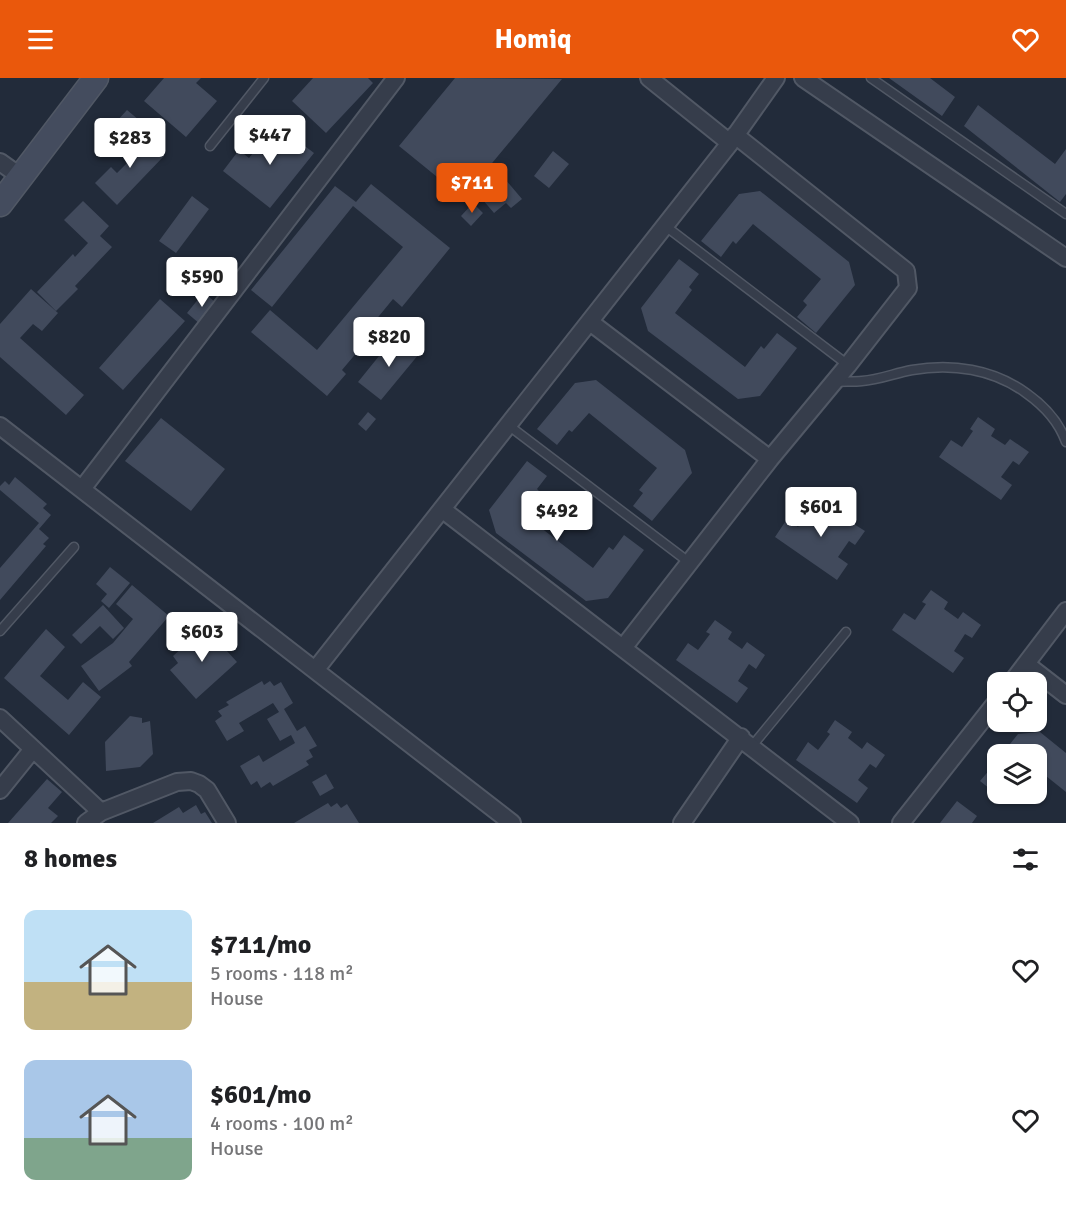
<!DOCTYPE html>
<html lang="en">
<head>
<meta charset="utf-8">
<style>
  :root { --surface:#fff; --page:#f6f6f6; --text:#202124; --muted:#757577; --accent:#ea580c }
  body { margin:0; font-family:Signika,sans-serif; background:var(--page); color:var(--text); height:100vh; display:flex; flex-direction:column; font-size:22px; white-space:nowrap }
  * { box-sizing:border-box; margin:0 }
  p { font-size:20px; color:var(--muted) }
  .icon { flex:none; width:33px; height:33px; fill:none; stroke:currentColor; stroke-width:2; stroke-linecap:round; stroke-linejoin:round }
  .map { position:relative; height:745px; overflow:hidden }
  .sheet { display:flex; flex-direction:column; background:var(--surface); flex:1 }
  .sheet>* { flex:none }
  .fabs { position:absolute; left:987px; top:594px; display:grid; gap:12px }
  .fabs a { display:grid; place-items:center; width:60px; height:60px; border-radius:12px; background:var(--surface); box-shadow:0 2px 4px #0004; font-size:30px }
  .price { position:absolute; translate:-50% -51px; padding:0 14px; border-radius:6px; background:#fff; color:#222; font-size:20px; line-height:39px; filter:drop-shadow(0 2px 3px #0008) }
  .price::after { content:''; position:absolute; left:50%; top:36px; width:18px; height:14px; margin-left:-9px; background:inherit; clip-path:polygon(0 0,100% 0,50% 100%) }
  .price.current { background:var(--accent); color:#fff }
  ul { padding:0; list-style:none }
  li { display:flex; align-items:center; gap:18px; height:150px; padding:0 24px }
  li span { display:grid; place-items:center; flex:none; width:168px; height:120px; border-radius:12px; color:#555 }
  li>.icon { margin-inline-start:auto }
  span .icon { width:72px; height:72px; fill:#fffc; stroke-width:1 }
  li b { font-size:26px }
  h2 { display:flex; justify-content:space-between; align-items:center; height:72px; padding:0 24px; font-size:26px }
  header { display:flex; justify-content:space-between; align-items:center; height:78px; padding:0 24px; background:var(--accent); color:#fff; font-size:27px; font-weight:700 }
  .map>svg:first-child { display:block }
  .building { fill:#414a5c }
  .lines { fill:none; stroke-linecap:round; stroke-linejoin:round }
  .lane-casing { stroke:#515865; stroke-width:11 }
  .street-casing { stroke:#515865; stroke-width:20 }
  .secondary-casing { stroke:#515865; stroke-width:27 }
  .lane { stroke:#363d4b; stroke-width:8 }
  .street { stroke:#363d4b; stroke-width:16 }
  .secondary { stroke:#444c5e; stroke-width:24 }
</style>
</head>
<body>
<header><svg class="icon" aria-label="menu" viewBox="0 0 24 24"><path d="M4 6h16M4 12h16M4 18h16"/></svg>Homiq<svg class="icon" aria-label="heart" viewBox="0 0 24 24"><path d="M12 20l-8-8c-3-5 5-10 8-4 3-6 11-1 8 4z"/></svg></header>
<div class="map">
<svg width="1066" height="745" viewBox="0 0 1066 745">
  <rect width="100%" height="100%" fill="#222b3a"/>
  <path class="building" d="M164,0H201L196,5L217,23L186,59L144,23Z
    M313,0H368L373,5L326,55L292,23Z
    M455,0L562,1L463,120L399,68Z
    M889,0H930L955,19L942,38Z
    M978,27L1055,86L1066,71V116L1060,124L964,48Z
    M127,32L139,42L127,54L116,44Z
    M276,46L314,75L270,130L223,93L239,72L249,80Z
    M139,54L164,78L117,127L95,105L111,89L117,95L131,81L121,72Z
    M553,73L569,86L549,110L534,98Z
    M505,101L522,121L511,130L506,125L494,135L482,121Z
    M371,106L450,170L402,229L393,221L370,249L374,254L342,292L346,296L327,318L251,254L270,232L317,272L403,169L353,128L272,229L251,212L335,108L356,124Z
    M760,113L849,184L855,207L816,255L797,239L807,227L803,223L821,201L753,146L736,166L733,163L721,179L701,163L739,116Z
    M192,118L209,131L176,175L159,163Z
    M83,123L109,148L100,158L112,169L75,208L78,211L56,233L37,214L73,176L75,179L88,165L64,142Z
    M473,125L483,135L471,148L461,138Z
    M679,181L699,196L689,209L692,212L675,235L745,289L761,268L764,271L777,255L797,270L760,318L738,321L648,253L641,230Z
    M31,211L58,235L42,253L33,246L20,260L84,317L66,337L0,279V246Z
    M204,214L217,226L200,246L187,235Z
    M160,221L185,243L123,312L99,290Z
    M396,257L419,276L381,322L358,304Z
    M596,302L685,372L692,395L652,443L633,428L643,415L639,412L657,390L589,335L572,354L569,352L557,367L537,351L575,305Z
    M368,334L376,341L366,353L358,346Z
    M978,339L995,351L991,358L1005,367L1010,361L1029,374L1019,387L1013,383L1001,399L1012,407L1001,422L939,379L951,362L962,369L973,353L970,351Z
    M161,340L225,391L191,433L125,383Z
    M527,383L547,398L537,411L540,414L523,436L593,490L609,469L613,472L624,457L644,472L608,520L586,523L496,455L489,432Z
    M15,399L47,426L43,430L51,437L39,451L49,460L43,466L46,468L0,522V490L39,445L0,412V408L5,403L9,407Z
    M814,418L832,430L827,437L842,447L846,441L865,453L855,467L849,463L838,479L848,486L837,502L775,459L787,441L798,449L809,433L806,430Z
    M110,489L130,505L109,530L101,523L107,516L96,506Z
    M132,507L169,538L129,584L132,588L99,613L81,588L113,565L133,541L116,526Z
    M931,512L948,524L944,531L958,541L963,534L981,547L972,560L965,556L954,573L964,580L953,595L892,552L904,535L915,542L926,526L922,524Z
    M103,527L124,550L113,561L100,548L81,566L72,557Z
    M715,542L732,554L728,561L742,571L747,564L765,577L756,591L749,586L738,603L748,610L737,625L676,582L688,565L698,572L710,556L706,554Z
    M205,549L237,584L196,621L170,592L178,585L173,578Z
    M46,551L65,569L40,598L68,622L83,604L101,619L69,657L4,600Z
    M262,603L264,607L270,603L274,608L281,604L293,625L284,631L297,653L305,648L317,668L309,672L313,679L306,683L309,687L273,708L270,704L261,710L257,703L251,707L240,688L259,677L263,684L295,665L291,657L280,663L267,641L279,634L273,625L239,645L244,653L227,663L215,643L222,638L218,633L229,627L226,624Z
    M130,638L142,640V645L150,643L153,676L140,689L106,693L105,664Z
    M835,642L852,654L848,660L862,671L867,664L885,677L876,690L870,686L858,702L868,710L857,725L796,682L808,664L818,672L830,656L827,654Z
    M1040,654L1066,675V714L1036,690V676H1002L1018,656Z
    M998,682V716H1003L1000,719L980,703Z
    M326,696L334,710L320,718L312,704Z
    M47,701L62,714L48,730L58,738L51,745H8Z
    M957,723L977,738L972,745H940Z
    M328,725L331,729L337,725L341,730L347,726L359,745H294Z
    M196,727L201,736L205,734L212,745H153L179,729L183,735Z"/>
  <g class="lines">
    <g class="lane-casing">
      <path id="lane" d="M871,0L1066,136
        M210,68L264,0
        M664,147L848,287
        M834,304C843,303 853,304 862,303C879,302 895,295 912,292C952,285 993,291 1026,315C1043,327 1059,344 1066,364
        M508,347L690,485
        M0,553L74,469
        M752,668L846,554"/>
    </g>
    <g class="street-casing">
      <path id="street" d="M649,0L730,65
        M803,0L1066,180
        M0,84L21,99
        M590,244L770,381
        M0,348L512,745
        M82,411L396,0
        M443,432L850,745
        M623,570L770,381L848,287L908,210L906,193L735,57
        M1026,586L1066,617
        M316,591L730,65L776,0
        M1012,604L1066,533
        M0,640L101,734
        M0,712L33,671
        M86,745L101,734L177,704L191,703L199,706L207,712L227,745
        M682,745L741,659
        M901,745L998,622"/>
    </g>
    <g class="secondary-casing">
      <path id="secondary" d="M0,126L96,0"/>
    </g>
    <use href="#lane" class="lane"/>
    <use href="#street" class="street"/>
    <use href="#secondary" class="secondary"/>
  </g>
</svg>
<div class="fabs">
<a><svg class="icon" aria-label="locate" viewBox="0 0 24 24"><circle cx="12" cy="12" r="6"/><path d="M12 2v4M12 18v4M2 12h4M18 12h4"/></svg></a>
<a><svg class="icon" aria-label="layers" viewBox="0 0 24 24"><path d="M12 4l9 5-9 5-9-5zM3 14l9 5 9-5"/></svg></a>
</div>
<b class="price" style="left:270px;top:88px">$447</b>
<b class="price" style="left:130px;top:91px">$283</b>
<b class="price current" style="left:472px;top:136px">$711</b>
<b class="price" style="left:202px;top:230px">$590</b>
<b class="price" style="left:389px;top:290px">$820</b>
<b class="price" style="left:821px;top:460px">$601</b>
<b class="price" style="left:557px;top:464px">$492</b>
<b class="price" style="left:202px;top:585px">$603</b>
</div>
<section class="sheet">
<h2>8 homes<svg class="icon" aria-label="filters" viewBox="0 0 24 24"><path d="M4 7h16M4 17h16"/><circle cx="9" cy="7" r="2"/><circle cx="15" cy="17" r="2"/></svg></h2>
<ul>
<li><span style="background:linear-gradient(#bfe0f5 60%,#c2b280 0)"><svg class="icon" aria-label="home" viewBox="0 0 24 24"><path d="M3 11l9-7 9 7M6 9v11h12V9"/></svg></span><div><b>$711/mo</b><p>5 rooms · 118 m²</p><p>House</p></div><svg class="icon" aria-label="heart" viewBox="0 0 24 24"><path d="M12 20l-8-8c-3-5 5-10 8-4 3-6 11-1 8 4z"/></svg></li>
<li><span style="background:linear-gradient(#a9c7e8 65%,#7fa58c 0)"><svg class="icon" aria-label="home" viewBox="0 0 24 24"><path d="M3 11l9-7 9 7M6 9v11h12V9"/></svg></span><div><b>$601/mo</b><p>4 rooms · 100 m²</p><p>House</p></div><svg class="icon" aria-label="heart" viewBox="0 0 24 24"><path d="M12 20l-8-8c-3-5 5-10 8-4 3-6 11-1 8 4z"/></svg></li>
</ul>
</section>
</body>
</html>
